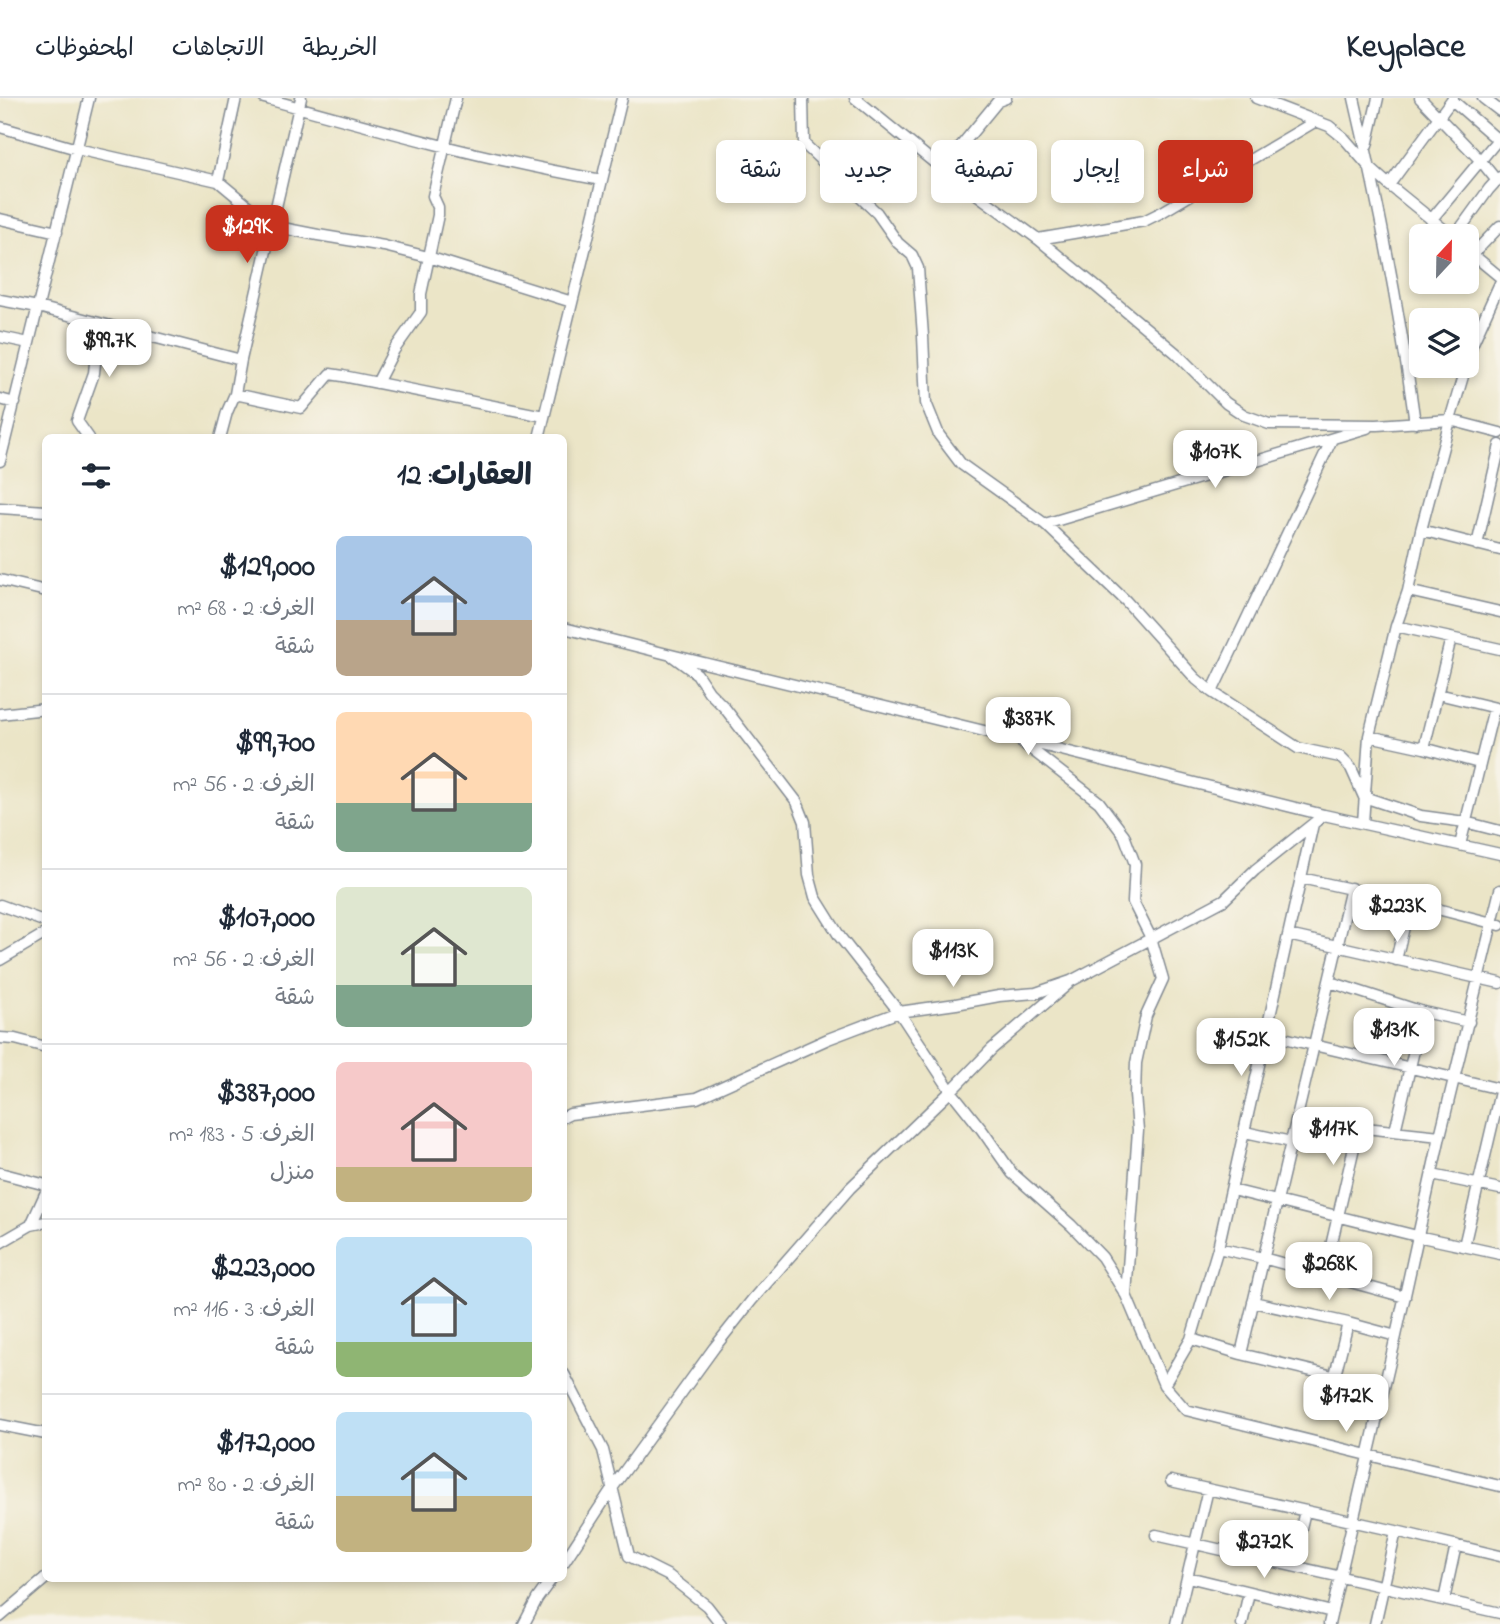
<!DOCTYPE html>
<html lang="ar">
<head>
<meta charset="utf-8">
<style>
  :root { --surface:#fff; --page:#f6f6f7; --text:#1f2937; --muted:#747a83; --line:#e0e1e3; --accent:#c8321e }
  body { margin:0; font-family:"Indie Flower","Playpen Sans Arabic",sans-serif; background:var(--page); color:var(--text); direction:rtl; height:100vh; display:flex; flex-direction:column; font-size:26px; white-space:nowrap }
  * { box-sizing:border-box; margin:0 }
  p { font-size:23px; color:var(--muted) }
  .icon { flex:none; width:38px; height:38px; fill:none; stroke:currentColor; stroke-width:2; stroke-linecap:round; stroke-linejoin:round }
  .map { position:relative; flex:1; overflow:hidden; direction:ltr }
  .details { position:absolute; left:42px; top:336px; width:525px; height:1148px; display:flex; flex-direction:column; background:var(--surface); border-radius:10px; box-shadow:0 4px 10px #0003; direction:rtl }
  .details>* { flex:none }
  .top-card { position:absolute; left:588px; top:42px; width:665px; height:63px; direction:rtl; display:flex; gap:14px }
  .needle { width:46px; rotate:22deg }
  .controls { position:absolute; left:1409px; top:126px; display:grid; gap:14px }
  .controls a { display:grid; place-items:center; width:70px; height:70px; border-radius:10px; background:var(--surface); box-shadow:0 4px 10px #0003; font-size:35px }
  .price { position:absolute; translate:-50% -60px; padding:0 16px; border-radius:14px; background:#fff; color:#222; font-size:23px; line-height:46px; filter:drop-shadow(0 2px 4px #0008) }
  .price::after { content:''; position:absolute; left:50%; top:42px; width:21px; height:16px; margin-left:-10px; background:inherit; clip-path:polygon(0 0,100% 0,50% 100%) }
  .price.selected { background:var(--accent); color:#fff }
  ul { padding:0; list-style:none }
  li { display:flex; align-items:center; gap:21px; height:175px; padding:0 35px }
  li+li { border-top:2px solid var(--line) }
  li span { display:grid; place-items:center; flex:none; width:196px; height:140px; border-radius:10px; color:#555 }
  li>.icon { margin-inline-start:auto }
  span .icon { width:84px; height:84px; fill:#fffc; stroke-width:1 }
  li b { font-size:30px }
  h2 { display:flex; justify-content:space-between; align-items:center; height:84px; padding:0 35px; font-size:30px }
  .tag { padding:0 24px; border-radius:10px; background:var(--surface); box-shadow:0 4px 10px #0003; font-size:24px; line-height:63px }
  .tag.selected { background:var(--accent); color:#fff }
  header { display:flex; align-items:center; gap:42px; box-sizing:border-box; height:98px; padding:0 35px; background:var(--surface); border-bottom:2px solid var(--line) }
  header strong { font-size:33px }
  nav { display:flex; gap:38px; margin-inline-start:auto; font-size:24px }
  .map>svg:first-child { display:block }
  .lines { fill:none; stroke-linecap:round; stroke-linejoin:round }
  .minor-casing { stroke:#838a92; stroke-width:13 }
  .minor { stroke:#fff; stroke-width:10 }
</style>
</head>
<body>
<header>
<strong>Keyplace</strong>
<nav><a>الخريطة</a><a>الاتجاهات</a><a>المحفوظات</a></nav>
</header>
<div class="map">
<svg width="1500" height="1526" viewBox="0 0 1500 1526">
  <rect width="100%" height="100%" fill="#f7f3e8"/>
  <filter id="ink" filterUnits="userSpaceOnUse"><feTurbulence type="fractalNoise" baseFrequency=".0143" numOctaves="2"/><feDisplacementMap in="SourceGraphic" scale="14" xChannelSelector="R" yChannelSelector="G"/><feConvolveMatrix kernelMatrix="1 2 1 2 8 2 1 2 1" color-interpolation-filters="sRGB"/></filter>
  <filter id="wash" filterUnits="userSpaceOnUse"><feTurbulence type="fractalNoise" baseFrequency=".00686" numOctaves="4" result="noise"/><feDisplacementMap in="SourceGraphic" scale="28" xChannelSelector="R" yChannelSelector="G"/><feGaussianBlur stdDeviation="1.57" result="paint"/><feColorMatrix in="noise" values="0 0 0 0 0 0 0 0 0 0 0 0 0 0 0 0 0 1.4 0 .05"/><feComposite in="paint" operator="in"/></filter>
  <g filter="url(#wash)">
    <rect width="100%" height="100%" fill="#ebe5c7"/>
  </g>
  <g filter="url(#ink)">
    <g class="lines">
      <g class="minor-casing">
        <path id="minor" d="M264,0C376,31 487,62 602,82
          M803,0L804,46L877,115L898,145L912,157L918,170L923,238L926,305L939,337L961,366L1045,426L1126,503L1196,581L1212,594L1298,650L1340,659L1351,670L1364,699L1421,718L1465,724L1500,733
          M855,0L942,71L1038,141L1093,186L1176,255L1226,305L1244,317L1269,326L1377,327L1450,322L1466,268
          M1256,0L1329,28L1344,40L1371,71L1389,87L1452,138
          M1354,0C1379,107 1400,216 1415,325
          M1420,0L1481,63L1497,83
          M1483,0L1500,13
          M1452,2L1498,42
          M0,29L77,51L218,83L272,128L318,137L384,148L428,159L572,204
          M1367,48L1378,0
          M942,71L998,3L1006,0
          M218,83L236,0
          M1389,87L1453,0
          M0,121L57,134
          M1431,122L1500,39
          M1455,138L1489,91L1500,79
          M1038,141L1144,123L1162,114L1316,23
          M1466,151L1500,179
          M1473,156L1500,128
          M0,202L38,209L241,262
          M0,239L29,245
          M1466,266L1472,247L1500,185
          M377,285L394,252L421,214V196L438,117V109L433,98L456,0
          M235,296L301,310L330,276L343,278L544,318
          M0,301L15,305
          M89,340L77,323L94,275L99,226
          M220,340L227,314L235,296L241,262L301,0
          M539,340L622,0
          M0,363L89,0
          M0,410L46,413
          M1045,426L1367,330
          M1421,432L1500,452
          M1477,447L1500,347
          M0,482L46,493
          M1408,493L1500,514
          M1396,528L1500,551
          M564,530L671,557L1017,641L1324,717L1500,756
          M671,557L697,576L709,594L724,609L797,704L805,724L809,777L815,799L840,839L899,914L951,993L982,1032L1012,1075L1071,1127L1102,1159L1126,1197L1164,1287L1186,1312L1368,1357L1500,1388
          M1212,594L1332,341
          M1438,596L1500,611
          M0,616L46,611
          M1369,638L1424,650L1479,665
          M1022,644L1099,704L1124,737L1135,766L1133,804L1151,840L1163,881L1146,918L1136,965L1135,997L1138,1032L1126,1197
          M1424,650L1451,540
          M1363,725L1369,638L1396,528L1408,493L1421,432L1450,322L1500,335
          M1460,747L1494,610
          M1301,780L1410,804L1500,827
          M0,807L46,824
          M1288,837L1500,885
          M0,862L46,835
          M1396,862L1410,804
          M1330,884L1423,914L1469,924
          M1267,936L1500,991
          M0,940L15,941L46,949
          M564,1019L570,1016L697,1000L828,941L899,914L956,906L999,898L1036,895L1071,883L1224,802L1255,772L1324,717
          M1395,1033L1423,914
          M1245,1034L1305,1047L1316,1042L1337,1027L1440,1038
          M0,1075L46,1087
          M1432,1077L1500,1091
          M1232,1092L1417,1138L1500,1156
          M31,1127L46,1094
          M0,1145L31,1127L46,1124
          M1464,1148L1500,994
          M1218,1150L1263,1160L1405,1199
          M1324,1178L1359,1028
          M1253,1204L1348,1225L1396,1238
          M1191,1241L1241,1256L1383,1290
          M1241,1256L1351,790
          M564,1276L603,1352L629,1458L669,1478L707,1508L721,1526
          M1335,1277L1348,1225
          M1164,1287L1191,1241L1218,1150L1313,726
          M0,1327L46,1336
          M1171,1383L1396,1433L1500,1458
          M1156,1437L1500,1515
          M564,1464L613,1389L714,1250L752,1202L850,1090L951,993L992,951L1068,886
          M1292,1468L1305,1413
          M1188,1479L1332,1514
          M1444,1502L1456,1447
          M0,1519L46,1480
          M524,1526L537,1501L552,1480
          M1176,1526L1208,1391
          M1242,1526L1249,1494
          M1329,1526L1396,1238L1440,1038L1500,792
          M1375,1526L1396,1433"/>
      </g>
      <use href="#minor" class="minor"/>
    </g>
  </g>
</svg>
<div class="controls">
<a><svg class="needle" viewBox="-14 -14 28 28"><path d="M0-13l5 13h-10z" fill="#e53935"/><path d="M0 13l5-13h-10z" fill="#747a83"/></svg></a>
<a><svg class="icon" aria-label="layers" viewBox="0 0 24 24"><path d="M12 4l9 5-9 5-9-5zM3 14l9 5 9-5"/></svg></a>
</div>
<b class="price selected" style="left:247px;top:167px">$129K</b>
<b class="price" style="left:109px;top:281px">$99.7K</b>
<b class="price" style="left:1215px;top:392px">$107K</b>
<b class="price" style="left:1028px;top:659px">$387K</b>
<b class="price" style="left:1397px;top:846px">$223K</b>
<b class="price" style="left:953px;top:891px">$113K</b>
<b class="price" style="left:1394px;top:970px">$131K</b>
<b class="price" style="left:1241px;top:980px">$152K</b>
<b class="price" style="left:1333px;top:1069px">$117K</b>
<b class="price" style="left:1329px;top:1204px">$268K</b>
<b class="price" style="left:1346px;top:1336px">$172K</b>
<b class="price" style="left:1264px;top:1482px">$272K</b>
<div class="top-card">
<a class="tag selected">شراء</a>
<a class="tag">إيجار</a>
<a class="tag">تصفية</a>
<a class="tag">جديد</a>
<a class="tag">شقة</a>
</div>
<section class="details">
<h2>العقارات: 12<svg class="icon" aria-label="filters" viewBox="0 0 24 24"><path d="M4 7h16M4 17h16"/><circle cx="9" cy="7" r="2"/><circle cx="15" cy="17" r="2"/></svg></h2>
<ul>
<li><span style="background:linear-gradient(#a9c7e8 60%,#b9a48a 0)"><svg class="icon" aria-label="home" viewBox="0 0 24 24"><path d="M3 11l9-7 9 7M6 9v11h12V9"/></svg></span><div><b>$129,000</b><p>الغرف: 2 · 68 m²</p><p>شقة</p></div></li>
<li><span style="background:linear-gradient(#ffd9b3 65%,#7fa58c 0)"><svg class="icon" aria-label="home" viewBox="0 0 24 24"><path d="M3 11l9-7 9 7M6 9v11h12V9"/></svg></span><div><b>$99,700</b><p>الغرف: 2 · 56 m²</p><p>شقة</p></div></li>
<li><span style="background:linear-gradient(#dfe7d0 70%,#7fa58c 0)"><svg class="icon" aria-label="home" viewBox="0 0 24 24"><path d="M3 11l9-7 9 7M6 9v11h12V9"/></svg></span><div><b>$107,000</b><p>الغرف: 2 · 56 m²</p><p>شقة</p></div></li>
<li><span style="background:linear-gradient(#f6c9c9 75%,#c2b280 0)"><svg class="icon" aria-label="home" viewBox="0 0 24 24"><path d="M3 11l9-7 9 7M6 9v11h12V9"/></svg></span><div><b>$387,000</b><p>الغرف: 5 · 183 m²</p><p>منزل</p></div></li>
<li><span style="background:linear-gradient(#bfe0f5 75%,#8fb573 0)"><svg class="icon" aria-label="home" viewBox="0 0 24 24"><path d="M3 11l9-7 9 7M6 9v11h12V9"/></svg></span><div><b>$223,000</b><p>الغرف: 3 · 116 m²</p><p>شقة</p></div></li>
<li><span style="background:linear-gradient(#bfe0f5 60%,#c2b280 0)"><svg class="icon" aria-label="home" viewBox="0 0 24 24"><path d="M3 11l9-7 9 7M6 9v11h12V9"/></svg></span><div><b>$172,000</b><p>الغرف: 2 · 80 m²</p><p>شقة</p></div></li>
</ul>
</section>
</div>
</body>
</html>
